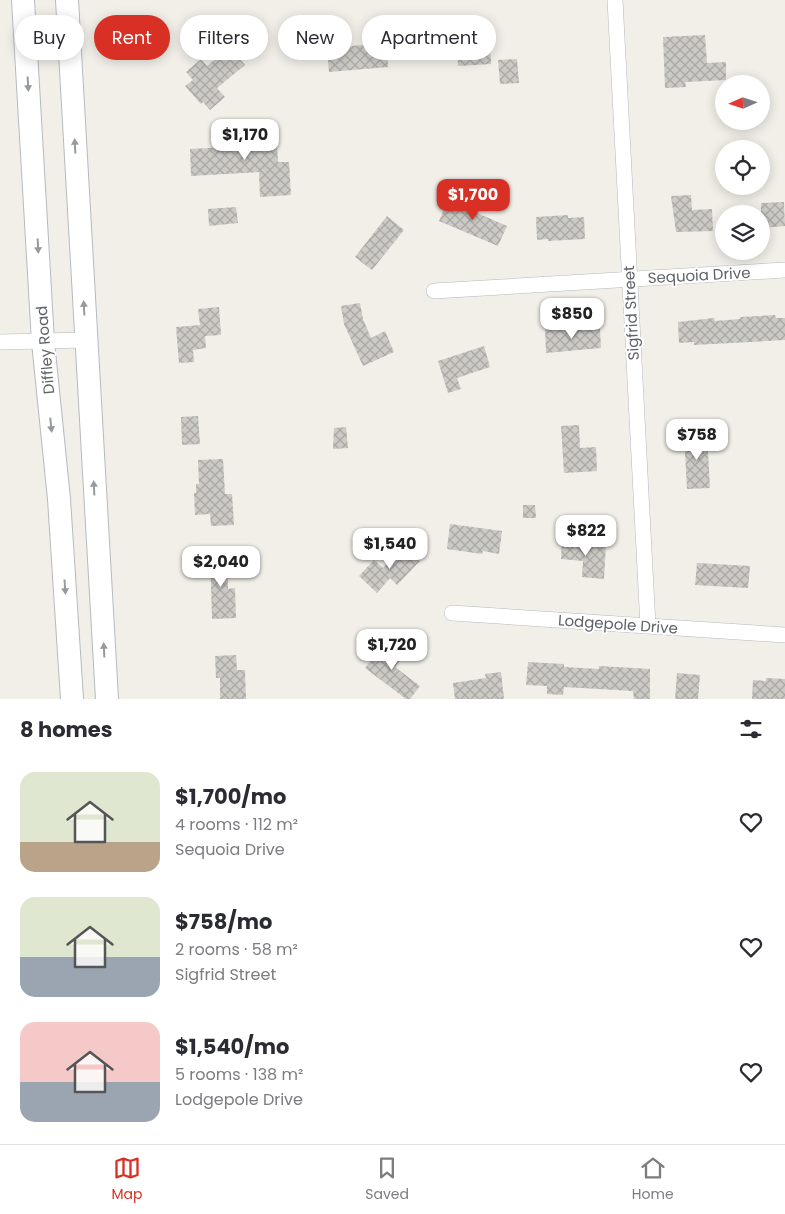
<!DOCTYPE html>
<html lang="en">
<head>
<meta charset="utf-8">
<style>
  :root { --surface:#fff; --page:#f7f7f7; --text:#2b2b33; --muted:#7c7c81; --line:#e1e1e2; --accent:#d93025 }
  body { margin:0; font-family:Poppins,sans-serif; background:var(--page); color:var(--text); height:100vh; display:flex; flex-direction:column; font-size:19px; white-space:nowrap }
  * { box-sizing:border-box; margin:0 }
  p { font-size:16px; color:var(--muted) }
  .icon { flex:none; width:28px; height:28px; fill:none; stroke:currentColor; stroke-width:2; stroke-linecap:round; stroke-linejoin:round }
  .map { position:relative; height:699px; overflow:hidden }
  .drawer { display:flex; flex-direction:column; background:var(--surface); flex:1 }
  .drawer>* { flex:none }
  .top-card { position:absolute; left:15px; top:15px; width:500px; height:45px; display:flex; gap:10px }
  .needle { width:32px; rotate:267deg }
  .fabs { position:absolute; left:715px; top:75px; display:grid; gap:10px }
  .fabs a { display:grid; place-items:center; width:55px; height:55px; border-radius:50%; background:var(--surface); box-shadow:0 2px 12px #0003; font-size:25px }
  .price { position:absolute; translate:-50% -42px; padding:0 11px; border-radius:10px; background:#fff; color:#222; font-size:16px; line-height:32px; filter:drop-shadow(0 1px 2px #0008) }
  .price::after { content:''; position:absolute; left:50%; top:30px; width:15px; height:11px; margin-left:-8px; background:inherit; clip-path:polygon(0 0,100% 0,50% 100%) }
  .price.on { background:var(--accent); color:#fff }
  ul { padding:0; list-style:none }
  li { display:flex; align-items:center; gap:15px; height:125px; padding:0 20px }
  li span { display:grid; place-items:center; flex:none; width:140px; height:100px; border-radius:15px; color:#555 }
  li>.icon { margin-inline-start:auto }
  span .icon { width:60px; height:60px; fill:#fffc; stroke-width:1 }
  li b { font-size:21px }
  h2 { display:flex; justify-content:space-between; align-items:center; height:60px; padding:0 20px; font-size:21px }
  .tag { padding:0 18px; border-radius:22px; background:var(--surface); box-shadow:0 2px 12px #0003; font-size:18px; line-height:45px }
  .tag.on { background:var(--accent); color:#fff }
  .tabs { display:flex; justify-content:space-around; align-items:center; height:70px; border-top:1px solid var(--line); background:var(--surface); font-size:14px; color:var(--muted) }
  .tabs a { display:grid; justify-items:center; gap:2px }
  .tabs .on { color:var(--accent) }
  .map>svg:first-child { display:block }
  .building { fill:url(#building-cross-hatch) }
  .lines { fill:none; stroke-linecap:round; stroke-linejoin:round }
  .minor-casing { stroke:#b5b8bc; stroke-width:16 }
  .secondary-casing { stroke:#b6babf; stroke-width:24 }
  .minor { stroke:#fff; stroke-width:15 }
  .secondary { stroke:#fff; stroke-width:22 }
  .oneway { fill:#979a9d }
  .labels { text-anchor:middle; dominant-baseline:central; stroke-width:4; stroke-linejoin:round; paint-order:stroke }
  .street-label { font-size:15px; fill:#5f6368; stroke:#fff }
</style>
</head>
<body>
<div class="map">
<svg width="785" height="699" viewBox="0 0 785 699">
  <defs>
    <pattern id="building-cross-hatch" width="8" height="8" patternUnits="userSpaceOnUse" patternTransform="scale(1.25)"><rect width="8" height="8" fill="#cccac5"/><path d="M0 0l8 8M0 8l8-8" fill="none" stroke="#a9a8a4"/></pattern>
  </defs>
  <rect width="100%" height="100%" fill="#f1efe8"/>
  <path class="building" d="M705,35L707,63L726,62V80L685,82L686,87L665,88L663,37Z
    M490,42L491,64L458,66L457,43Z
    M387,43L388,67L329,72L327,48Z
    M230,47L245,65L217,88L225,97L210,110L203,102L201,104L185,86L193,80L186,72L201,59L207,66Z
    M517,59L519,83L500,84L498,60Z
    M261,126V146L277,145L278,162H289L291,195L260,197L259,172L191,176L190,149L229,147L227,130Z
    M691,195L692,210L712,209L713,231L676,232L671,196Z
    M465,198L481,205L477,213L507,226L498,246L439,221L448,200L461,206Z
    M784,202L785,226L761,228V203Z
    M236,207L238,223L209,226L208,209Z
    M568,215V218L584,217L585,239L548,241V239L537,240L536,217Z
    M387,216L404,230L372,270L355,257Z
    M360,303L363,319L371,338L385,331L394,352L363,366L344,324L341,306Z
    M219,307L221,335L205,336L206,348L193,350L194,362L179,363L176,327L200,325L198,309Z
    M775,315L776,318H785V340L694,345V342L679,343L678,322L714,318L715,321L740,319V317Z
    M576,328L600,329L601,348L546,353L545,329Z
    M484,346L490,367L457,378L461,389L448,393L438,361Z
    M198,416L200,444L182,445L181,417Z
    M579,425L580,448L596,447L597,471L564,473L561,426Z
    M346,427L348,448L333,449L334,428Z
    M707,433L710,488L687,489L684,435Z
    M223,459L225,494H232L234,525L211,526L210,514L195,515L194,493H196V484H199L198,460Z
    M523,505H535L536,518H523Z
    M450,524L502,531L499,554L483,551L482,554L447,549Z
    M562,540L606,544L604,579L582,577L583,561L561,559Z
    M404,546L420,561L397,585L390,578L377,593L359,576L374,560L383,568Z
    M227,551L228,589L235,588L236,618L212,619L210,552Z
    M697,563L750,566L748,588L695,585Z
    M386,641L404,655L395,667L420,686L410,699H406L365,668Z
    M236,655L237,670H245L246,699H220V678H216L215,656Z
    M528,662L564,664V667L599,669V666L650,669V699H634L633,691L564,687L563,695L547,694V686L526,685Z
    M501,672L504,699H455L453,683L486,678L485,674Z
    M677,673L700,675L698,699H675Z
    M766,678L785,679V699H752L753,680L766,681Z"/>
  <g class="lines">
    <g class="minor-casing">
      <path id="minor" d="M615,0L648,626
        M434,291L785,270
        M0,342L86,340
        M452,613L785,635"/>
    </g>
    <g class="secondary-casing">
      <path id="secondary" d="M23,0L43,342L59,499L72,699
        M67,0L107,699"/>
    </g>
    <use href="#minor" class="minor"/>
    <use href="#secondary" class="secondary"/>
  </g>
  <defs><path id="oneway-solid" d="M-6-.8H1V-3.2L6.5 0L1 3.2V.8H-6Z" transform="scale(1.25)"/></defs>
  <g class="oneway">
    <use href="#oneway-solid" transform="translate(28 84) rotate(87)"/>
    <use href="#oneway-solid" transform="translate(75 146) rotate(-93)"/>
    <use href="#oneway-solid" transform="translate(38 246) rotate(87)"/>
    <use href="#oneway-solid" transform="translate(84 308) rotate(-93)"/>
    <use href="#oneway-solid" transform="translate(51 425) rotate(84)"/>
    <use href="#oneway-solid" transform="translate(94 488) rotate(-93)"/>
    <use href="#oneway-solid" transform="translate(65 587) rotate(86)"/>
    <use href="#oneway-solid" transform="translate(104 650) rotate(-93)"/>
  </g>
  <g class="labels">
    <g class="street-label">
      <text transform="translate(699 275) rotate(-3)">Sequoia Drive</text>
      <text transform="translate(631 313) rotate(-93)">Sigfrid Street</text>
      <text transform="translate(45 350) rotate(-95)">Diffley Road</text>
      <text transform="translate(618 624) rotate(4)">Lodgepole Drive</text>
    </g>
  </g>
</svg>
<div class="fabs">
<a><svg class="needle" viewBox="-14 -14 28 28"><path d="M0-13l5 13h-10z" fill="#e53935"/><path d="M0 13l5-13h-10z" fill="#7c7c81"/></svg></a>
<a><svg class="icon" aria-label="locate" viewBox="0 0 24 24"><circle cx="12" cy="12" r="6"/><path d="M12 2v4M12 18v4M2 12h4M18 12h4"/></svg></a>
<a><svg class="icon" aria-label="layers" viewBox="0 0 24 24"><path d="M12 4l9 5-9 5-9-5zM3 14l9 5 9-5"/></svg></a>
</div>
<b class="price" style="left:245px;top:161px">$1,170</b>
<b class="price on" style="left:473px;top:221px">$1,700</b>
<b class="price" style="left:572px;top:340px">$850</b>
<b class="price" style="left:697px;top:461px">$758</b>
<b class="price" style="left:586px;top:557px">$822</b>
<b class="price" style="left:390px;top:570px">$1,540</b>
<b class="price" style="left:221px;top:588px">$2,040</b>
<b class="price" style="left:392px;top:671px">$1,720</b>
<div class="top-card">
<a class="tag">Buy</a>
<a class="tag on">Rent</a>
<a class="tag">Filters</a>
<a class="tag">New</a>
<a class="tag">Apartment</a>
</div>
</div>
<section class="drawer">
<h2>8 homes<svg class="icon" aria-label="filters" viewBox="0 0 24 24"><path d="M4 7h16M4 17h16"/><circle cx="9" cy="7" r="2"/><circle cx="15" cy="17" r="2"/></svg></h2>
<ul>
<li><span style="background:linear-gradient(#dfe7d0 70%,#b9a48a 0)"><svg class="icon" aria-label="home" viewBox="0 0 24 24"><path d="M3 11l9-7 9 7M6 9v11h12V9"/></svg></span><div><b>$1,700/mo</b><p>4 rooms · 112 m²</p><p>Sequoia Drive</p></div><svg class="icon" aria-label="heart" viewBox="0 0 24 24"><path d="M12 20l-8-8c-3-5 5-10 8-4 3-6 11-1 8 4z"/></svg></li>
<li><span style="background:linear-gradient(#dfe7d0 60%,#9aa5b1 0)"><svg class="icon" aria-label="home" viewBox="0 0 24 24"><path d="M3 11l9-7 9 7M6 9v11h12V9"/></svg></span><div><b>$758/mo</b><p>2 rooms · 58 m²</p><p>Sigfrid Street</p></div><svg class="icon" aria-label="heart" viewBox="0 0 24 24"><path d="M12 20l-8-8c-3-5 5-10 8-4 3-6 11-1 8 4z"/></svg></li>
<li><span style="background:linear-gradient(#f6c9c9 60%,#9aa5b1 0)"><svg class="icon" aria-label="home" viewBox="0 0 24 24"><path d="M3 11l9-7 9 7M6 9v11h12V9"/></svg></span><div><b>$1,540/mo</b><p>5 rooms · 138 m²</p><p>Lodgepole Drive</p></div><svg class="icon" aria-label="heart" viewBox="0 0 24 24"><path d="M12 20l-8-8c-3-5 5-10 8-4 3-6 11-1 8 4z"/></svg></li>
</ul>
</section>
<nav class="tabs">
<a class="on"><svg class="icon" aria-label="map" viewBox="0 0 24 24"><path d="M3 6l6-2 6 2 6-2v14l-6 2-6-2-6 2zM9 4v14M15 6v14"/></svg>Map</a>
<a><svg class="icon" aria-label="saved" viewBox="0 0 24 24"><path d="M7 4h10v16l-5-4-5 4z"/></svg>Saved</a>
<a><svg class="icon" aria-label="home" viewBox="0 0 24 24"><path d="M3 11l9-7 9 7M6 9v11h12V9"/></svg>Home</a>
</nav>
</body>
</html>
